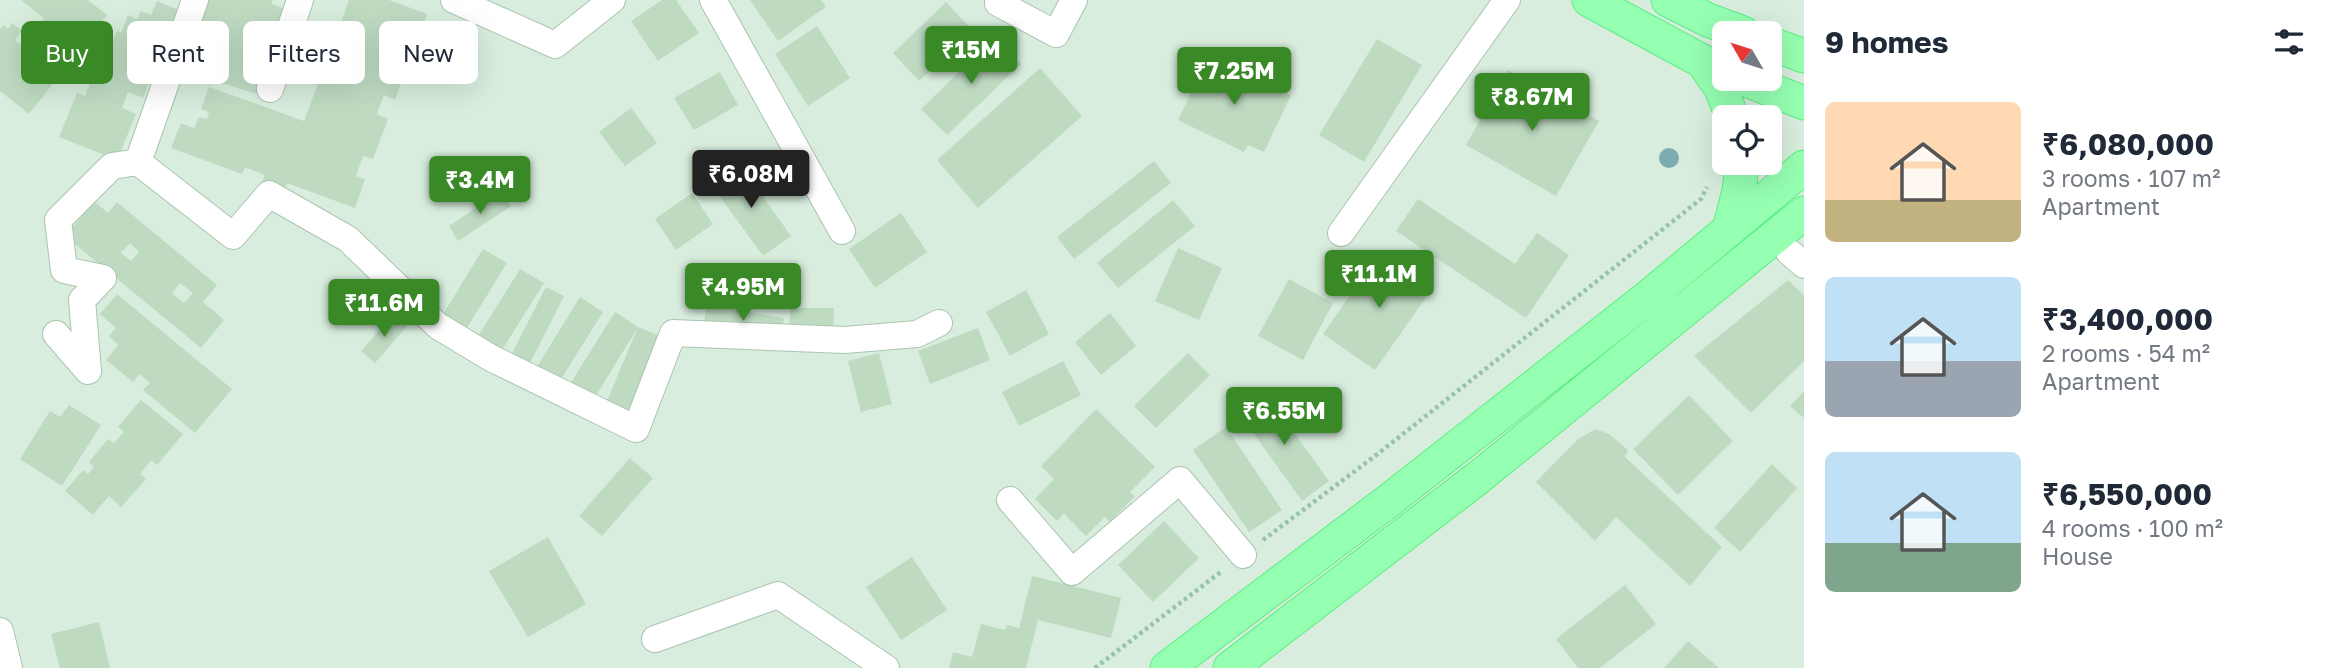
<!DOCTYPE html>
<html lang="en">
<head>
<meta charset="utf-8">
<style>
  :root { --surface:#fff; --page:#f2f2f3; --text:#1f2937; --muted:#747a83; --accent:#398927 }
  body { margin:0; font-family:"Golos Text",sans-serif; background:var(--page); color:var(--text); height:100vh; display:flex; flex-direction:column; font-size:26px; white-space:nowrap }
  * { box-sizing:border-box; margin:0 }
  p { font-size:23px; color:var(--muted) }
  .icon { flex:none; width:38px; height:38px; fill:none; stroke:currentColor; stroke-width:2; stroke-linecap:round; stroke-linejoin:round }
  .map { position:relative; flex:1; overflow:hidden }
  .sheet { display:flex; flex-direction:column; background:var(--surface); width:525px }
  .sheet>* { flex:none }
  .guide { position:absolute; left:21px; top:21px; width:665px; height:63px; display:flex; gap:14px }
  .needle { width:46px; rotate:309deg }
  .fabs { position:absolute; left:1712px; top:21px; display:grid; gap:14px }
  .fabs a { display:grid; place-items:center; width:70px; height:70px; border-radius:10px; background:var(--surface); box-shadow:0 7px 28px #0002; font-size:35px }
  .price { position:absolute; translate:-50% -60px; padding:0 16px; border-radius:7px; background:var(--accent); color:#fff; font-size:23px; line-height:46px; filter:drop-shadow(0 2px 4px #0008) }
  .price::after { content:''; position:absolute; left:50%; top:42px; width:21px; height:16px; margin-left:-10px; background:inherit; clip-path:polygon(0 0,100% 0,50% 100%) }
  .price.selected { background:#222; color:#fff }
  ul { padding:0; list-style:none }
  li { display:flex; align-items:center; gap:21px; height:175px; padding:0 21px }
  li span { display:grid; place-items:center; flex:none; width:196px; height:140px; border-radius:10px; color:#555 }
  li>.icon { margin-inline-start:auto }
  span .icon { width:84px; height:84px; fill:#fffc; stroke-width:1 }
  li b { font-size:30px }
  h2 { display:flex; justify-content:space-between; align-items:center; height:84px; padding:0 21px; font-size:30px }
  .tag { padding:0 24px; border-radius:10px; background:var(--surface); box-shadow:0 7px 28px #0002; font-size:24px; line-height:63px }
  .tag.selected { background:var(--accent); color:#fff }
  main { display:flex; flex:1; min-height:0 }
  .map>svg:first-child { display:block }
  .residential { fill:#d8eddd; fill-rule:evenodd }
  .building { fill:#bedbc2; fill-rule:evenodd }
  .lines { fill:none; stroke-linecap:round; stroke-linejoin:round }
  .minor-casing { stroke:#abc4b1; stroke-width:28 }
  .major-casing { stroke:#5aef80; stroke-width:35 }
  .path { stroke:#98c5a1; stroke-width:4.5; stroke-dasharray:3.5 3.5; stroke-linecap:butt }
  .minor { stroke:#fff; stroke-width:26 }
  .major { stroke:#95ffb2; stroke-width:33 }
  .tree { fill:#7bacb0 }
</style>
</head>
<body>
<main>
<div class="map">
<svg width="1804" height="668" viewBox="0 0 1804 668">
  <rect width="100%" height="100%" fill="#e7f5ea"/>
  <path class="residential" d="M0,0H1804V668H0ZM1724,33H1769V79H1724ZM1724,117H1769V163H1724Z"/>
  <path class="building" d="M21,0H88L107,15L29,114L0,91V29L3,25L8,29L12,23L22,31L15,40L35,56L45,43L32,34L44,18Z
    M205,0H273L271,4L288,10L274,53L259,48L250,75L265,80L260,95L183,71L189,50L201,54L207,36L195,33Z
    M349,0H389L427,14L420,33L409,29L403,47L413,51L395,100L384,95L377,114L388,119L373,159L363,156L356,176L365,179L355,208L287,183L284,190L262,182L265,175L245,167L242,174L171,148L181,123L194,128L199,117L207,119L209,112L201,109L209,87L304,121Z
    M662,0H676L699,33L658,61L631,21Z
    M750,0H821L826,7L778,41Z
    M157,1L179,10L167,40L155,35L148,50L161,54L143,98L128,92L122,108L136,114L117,160L59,137L77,93L85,96L100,58L105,59L117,31L121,33L128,15L137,19L141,11L151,15Z
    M946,2L973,31L919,81L893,53Z
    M817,26L850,78L808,106L775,54Z
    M995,37L1021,64L947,135L921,109Z
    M1377,39L1422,65L1364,162L1319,135Z
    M1208,57L1291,95L1264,152L1248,145L1244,152L1178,120Z
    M1040,68L1082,116L978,208L937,160Z
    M1508,70L1599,121L1556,196L1466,145Z
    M720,72L738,105L694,130L674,98Z
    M631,108L657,143L625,166L599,132Z
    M1154,161L1171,183L1074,259L1057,237Z
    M739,163L791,236L763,256L711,184Z
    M501,191L511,206L458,241L449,226Z
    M692,193L713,224L676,250L655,219Z
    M1418,199L1515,264L1537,233L1569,255L1526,318L1396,231Z
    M1173,200L1195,226L1118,288L1097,263Z
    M94,201L108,213L117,202L217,285L203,302L224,320L201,348L65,236ZM130,243L139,252L131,261L121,253ZM180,283L193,293L184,303L172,293Z
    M901,213L927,252L875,288L849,249Z
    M1178,248L1222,268L1199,320L1155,301Z
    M483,249L507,263L462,336L439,321Z
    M1382,249L1434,286L1375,370L1323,334Z
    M520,269L544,283L499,355L475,341Z
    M1289,279L1333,303L1303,360L1258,336Z
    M1788,280L1804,295V361L1751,413L1694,356Z
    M546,287L564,296L527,369L509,359Z
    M1026,290L1049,334L1010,356L986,312Z
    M117,294L232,389L195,433L143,390L150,383L139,374L133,382L106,360L118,345L109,336L116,328L100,314Z
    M580,297L603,312L558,384L535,370Z
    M707,305L784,318L780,341L703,329Z
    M790,308H834L833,338L789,337Z
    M615,312L638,327L665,338L630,420L604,408L638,327L594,399L570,384Z
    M1110,313L1136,346L1101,375L1075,342Z
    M393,314L407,326L375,363L361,351Z
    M978,328L990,360L930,384L918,351Z
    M879,353L892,404L861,412L848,361Z
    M1188,353L1210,375L1156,428L1134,406Z
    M1063,361L1081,395L1019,426L1002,392Z
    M1804,391V418L1790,406Z
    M1266,394L1329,481L1302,501L1239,413Z
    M1689,395L1733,441L1678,495L1633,449Z
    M141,400L183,434L157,465L151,460L140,474L146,479L121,507L109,496L93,515L65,491L83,470L88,474L94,467L89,462L108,439L114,443L124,432L118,427Z
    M69,405L101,425L62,486L20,459L50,411L60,417Z
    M1096,409L1155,467L1130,492L1135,496L1110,522L1105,517L1086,536L1064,514L1057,521L1035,499L1054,479L1041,466Z
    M1226,427L1282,510L1249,532L1193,450Z
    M1596,429L1609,434L1628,450L1625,457L1722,547L1690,586L1616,517L1595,541L1536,482L1578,439Z
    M630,458L653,478L602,536L579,516Z
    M1772,464L1797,488L1740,552L1714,528Z
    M1164,521L1199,558L1153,602L1118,565Z
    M548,537L586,604L528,637L489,571Z
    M912,557L947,610L901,640L866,587Z
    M1032,576L1121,598L1111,638L1038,620L1026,668H949L953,652L972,657L981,624L1005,630L1007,625L1019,628Z
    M1625,585L1656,624L1600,668H1578L1556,639Z
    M99,622L110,668H60L51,634Z
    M1688,641L1719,668H1664Z"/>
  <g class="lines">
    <g class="minor-casing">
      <path id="minor" d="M195,0L138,162L233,236L269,194L348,239L438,326L491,358L636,429L673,333L845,340L917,334L939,323
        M454,0L555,45L612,0
        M713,0L842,231
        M998,3L1056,34L1074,0
        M270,89L300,0
        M1341,233L1507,0
        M1789,252L1804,265
        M56,334L88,371L82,300L103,278L64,270L58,220L112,166L138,162
        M1010,500L1072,572L1180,480L1243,555
        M0,631L9,668
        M655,639L778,595L886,668"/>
    </g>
    <g class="major-casing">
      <path id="major" d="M1589,0L1702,61L1724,70
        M1668,0L1708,20L1743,33
        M1769,43L1804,56
        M1702,61L1721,88L1732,117
        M1744,79L1804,103
        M1729,230L1739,191L1742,163
        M1167,668L1387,502L1647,298L1804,167
        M1230,668L1479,477L1804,213"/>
    </g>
    <path class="path" d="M1263,540L1375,456L1701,199L1707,187
      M1095,668L1222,571"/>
    <use href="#minor" class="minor"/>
    <use href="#major" class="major"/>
  </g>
  <circle class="tree" cx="1669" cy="158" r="10"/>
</svg>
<div class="fabs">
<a><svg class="needle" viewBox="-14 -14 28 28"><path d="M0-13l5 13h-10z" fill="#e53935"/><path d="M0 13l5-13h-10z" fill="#747a83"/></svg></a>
<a><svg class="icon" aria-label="locate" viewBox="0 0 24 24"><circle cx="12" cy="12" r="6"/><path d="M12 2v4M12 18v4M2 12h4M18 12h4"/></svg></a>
</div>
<b class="price" style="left:971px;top:86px">₹15M</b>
<b class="price" style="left:1234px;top:107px">₹7.25M</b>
<b class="price" style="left:1532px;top:133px">₹8.67M</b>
<b class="price selected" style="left:751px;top:210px">₹6.08M</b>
<b class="price" style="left:480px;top:216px">₹3.4M</b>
<b class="price" style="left:1379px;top:310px">₹11.1M</b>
<b class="price" style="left:743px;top:323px">₹4.95M</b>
<b class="price" style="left:384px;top:339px">₹11.6M</b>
<b class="price" style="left:1284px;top:447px">₹6.55M</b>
<div class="guide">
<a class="tag selected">Buy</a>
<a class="tag">Rent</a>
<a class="tag">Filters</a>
<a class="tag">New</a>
</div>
</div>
<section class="sheet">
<h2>9 homes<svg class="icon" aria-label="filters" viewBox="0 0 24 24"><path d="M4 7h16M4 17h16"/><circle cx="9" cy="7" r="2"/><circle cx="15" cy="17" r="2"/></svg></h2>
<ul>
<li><span style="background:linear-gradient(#ffd9b3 70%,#c2b280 0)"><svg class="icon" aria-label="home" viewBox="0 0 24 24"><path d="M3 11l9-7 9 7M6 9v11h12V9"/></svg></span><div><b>₹6,080,000</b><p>3 rooms · 107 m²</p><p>Apartment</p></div></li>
<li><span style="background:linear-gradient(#bfe0f5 60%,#9aa5b1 0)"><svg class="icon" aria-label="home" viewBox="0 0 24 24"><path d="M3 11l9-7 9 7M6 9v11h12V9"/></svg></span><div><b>₹3,400,000</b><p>2 rooms · 54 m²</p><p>Apartment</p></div></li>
<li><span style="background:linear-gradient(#bfe0f5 65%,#7fa58c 0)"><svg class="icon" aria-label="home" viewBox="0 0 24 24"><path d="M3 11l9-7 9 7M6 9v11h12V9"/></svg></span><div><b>₹6,550,000</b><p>4 rooms · 100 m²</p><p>House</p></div></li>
</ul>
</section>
</main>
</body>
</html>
